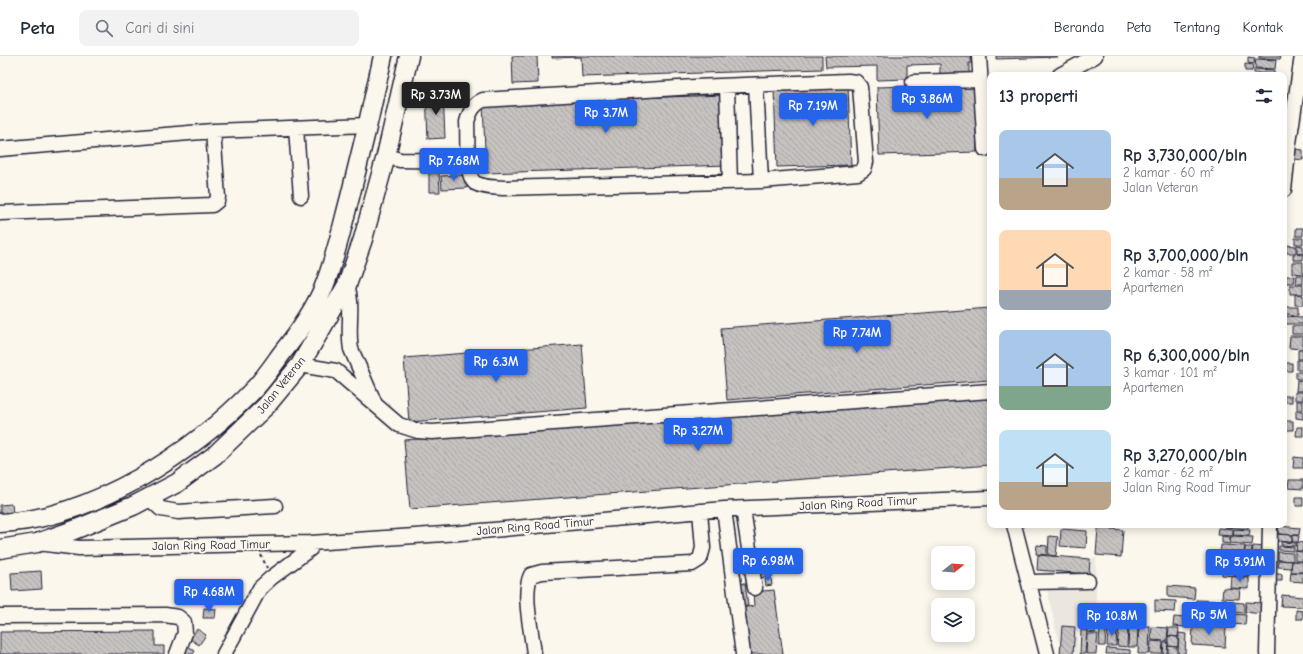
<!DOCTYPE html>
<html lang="id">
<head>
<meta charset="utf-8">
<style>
  :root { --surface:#fff; --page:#f2f2f3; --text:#1f2937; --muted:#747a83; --line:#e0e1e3; --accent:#2563eb }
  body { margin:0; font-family:"Comic Neue",sans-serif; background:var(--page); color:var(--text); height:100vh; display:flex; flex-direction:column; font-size:15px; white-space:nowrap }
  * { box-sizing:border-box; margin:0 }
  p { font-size:13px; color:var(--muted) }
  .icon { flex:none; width:22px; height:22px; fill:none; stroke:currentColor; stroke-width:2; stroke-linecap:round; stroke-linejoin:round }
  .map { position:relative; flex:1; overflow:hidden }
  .sheet { position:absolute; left:987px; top:16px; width:300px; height:456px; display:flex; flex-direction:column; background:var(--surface); border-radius:8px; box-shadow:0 2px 10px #0003 }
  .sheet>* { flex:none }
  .needle { width:26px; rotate:73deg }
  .tools { position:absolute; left:931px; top:490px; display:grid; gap:8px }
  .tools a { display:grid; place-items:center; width:44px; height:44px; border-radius:8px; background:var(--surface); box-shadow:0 2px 10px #0003; font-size:20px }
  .price { position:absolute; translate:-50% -34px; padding:0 9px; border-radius:4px; background:var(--accent); color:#fff; font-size:13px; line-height:26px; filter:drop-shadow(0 1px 2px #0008) }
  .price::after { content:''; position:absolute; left:50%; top:24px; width:12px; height:9px; margin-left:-6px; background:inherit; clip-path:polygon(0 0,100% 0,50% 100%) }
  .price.active { background:#222; color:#fff }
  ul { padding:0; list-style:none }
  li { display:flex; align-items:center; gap:12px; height:100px; padding:0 12px }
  li span { display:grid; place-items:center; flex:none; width:112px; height:80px; border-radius:8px; color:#555 }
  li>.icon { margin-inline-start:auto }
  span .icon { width:48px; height:48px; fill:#fffc; stroke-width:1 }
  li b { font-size:17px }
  h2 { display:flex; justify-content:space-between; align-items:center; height:48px; padding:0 12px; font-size:17px }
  header { display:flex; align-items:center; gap:24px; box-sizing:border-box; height:56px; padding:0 20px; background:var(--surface); border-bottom:1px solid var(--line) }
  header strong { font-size:19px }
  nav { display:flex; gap:22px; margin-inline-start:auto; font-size:14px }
  .search { width:280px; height:36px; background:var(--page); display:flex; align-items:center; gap:10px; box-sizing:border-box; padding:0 14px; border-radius:8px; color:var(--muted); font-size:15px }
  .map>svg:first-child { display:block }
  .built { fill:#ebe7df }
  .building { fill:url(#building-back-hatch); stroke:#22223b }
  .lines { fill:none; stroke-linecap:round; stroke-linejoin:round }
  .minor-casing { stroke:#22223b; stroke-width:17 }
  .major-casing { stroke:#22223b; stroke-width:21 }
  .path { stroke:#22223b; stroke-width:2; stroke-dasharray:3 3; stroke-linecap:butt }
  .minor { stroke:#fbf7ec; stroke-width:14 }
  .major { stroke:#fbf7ec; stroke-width:18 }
  .labels { text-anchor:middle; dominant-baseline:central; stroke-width:4; stroke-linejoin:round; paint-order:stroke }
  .street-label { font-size:12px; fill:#22223b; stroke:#fbf7ec }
</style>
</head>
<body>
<header>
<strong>Peta</strong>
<div class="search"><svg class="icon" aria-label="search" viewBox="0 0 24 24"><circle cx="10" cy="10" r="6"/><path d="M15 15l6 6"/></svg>Cari di sini</div>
<nav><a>Beranda</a><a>Peta</a><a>Tentang</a><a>Kontak</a></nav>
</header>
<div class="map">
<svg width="1303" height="598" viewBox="0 0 1303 598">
  <defs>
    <pattern id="building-back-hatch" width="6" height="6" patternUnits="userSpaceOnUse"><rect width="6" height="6" fill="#c6c2c0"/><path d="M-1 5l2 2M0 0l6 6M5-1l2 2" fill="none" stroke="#aaa6a6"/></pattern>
  </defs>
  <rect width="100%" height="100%" fill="#fbf7ec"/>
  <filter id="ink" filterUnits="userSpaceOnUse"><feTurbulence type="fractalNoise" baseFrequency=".025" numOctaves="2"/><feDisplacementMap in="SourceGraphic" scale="8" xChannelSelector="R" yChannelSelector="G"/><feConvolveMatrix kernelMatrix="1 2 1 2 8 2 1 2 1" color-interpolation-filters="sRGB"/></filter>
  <g filter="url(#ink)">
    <path class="built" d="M1040,501L1096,502V551L1078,554V598H1064L1058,583Z"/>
    <path class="building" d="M512,0H537L538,27L513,28Z
      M552,0H822V13L582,21L581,1L552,2Z
      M825,0H971V7H969V19L940,20V8L907,9V23L877,24V10L826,11Z
      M996,0H1058V1L996,3Z
      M1259,0H1281L1280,3L1259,2Z
      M1248,1L1255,2L1254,8L1248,7Z
      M1256,3L1276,4L1275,13L1255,12Z
      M1245,8L1253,9L1252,15H1245Z
      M1254,13L1274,14V18L1254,17Z
      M974,28L977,96L879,99L877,31Z
      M848,30L851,109L777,111L774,33Z
      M443,36L445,82L428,83L426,37Z
      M725,39L728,109L486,117L483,47Z
      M1296,93L1303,94V104L1295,103Z
      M439,116L440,136H429V117Z
      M466,119L467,132L442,133L441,120Z
      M1296,172H1303V180H1296Z
      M1295,182H1303V188H1295Z
      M1286,189L1296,190V197H1286Z
      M1297,189L1303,190V198L1297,197Z
      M1293,198L1303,199V204H1293Z
      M1292,206H1303V218L1292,217Z
      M1297,219H1303V228H1296Z
      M1286,220H1295L1294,227H1286Z
      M1290,229H1303V238H1290Z
      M1295,238L1303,239V249H1295Z
      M1284,251H1298V259L1284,258Z
      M990,252V324L727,344L721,272Z
      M1284,260L1303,261V268H1284Z
      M1292,270H1303V278H1292Z
      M1290,280H1303V293L1289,292Z
      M582,288L587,352L409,366L404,302Z
      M1298,294H1303V303H1298Z
      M1297,304H1303V314H1297Z
      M1284,307H1292V315H1284Z
      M1296,316H1303V323H1296Z
      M1297,324L1303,325V335H1296Z
      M1295,336H1303V344H1295Z
      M990,340V409L410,453L404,384Z
      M1284,340H1292V346H1284Z
      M1297,345H1303V354H1297Z
      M1296,355H1303V363L1296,362Z
      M1284,365H1293V374H1284Z
      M1297,371H1303V380H1296Z
      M1294,401L1303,402V412H1293Z
      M1289,424H1303V433L1288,432Z
      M1296,441H1303V450H1296Z
      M12,448L13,458L0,459V449Z
      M1225,469H1248V473L1225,471Z
      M1279,470L1300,472L1299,479L1278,478Z
      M1098,472L1123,474L1121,501L1096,499Z
      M1218,472L1233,473V480L1217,479Z
      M1061,473L1087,475L1086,492L1060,490Z
      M1234,473L1250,474L1249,480L1233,479Z
      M1277,478L1292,479V486L1276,485Z
      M1293,479L1299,480L1298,486H1292Z
      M1049,480L1058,481L1056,500L1048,499Z
      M1222,480L1230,481V488L1222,487Z
      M1231,480L1253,481L1252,489L1230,487Z
      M1281,486L1296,487V490L1281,489Z
      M1297,486L1303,487V495H1296Z
      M1037,489L1047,490V499L1036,498Z
      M1221,489L1245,490L1244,503L1220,501Z
      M1253,490L1265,491L1264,499L1252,498Z
      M1279,490L1294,491V495L1279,494Z
      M1245,491H1252L1250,521L1222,519L1223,502L1244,503Z
      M1295,495L1303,496V505H1295Z
      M1278,496L1293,497V505L1278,504Z
      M1038,499L1090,503L1089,518L1037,514Z
      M1279,504L1292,505L1291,512L1278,511Z
      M1292,505L1303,506V516H1291Z
      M771,510L772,520L760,522L759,511Z
      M41,515L42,533L12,535L11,517Z
      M1291,516L1303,517V526L1290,525Z
      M1274,518H1282V525H1273Z
      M1231,520L1249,522V533L1230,532Z
      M771,522L772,529L766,530L765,523Z
      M745,527L748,550L739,551L736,528Z
      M1168,530L1195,532L1194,543L1168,541Z
      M1223,532L1240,533L1239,543L1222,542Z
      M774,534L783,598H746L740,552L754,550L753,536Z
      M1282,539L1303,541V551L1281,550Z
      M1155,544L1176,545L1175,556L1155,555Z
      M1196,544L1221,545L1220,557L1195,555Z
      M1230,546L1244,547V557L1229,556Z
      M1246,546L1263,547L1262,558L1245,556Z
      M1125,551L1133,552L1132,566H1124Z
      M204,552L216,553L215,562H203Z
      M1296,554L1303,555V563H1296Z
      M1082,556H1094L1093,569H1081Z
      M1095,556L1113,557V570L1094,569Z
      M1188,556L1210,557V569L1187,567Z
      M1217,557L1246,559L1245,569L1217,567Z
      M1174,561L1186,562L1185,571L1173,570Z
      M1062,570L1075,571L1073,598H1060Z
      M1129,570L1138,571L1137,591H1128Z
      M1139,570H1150L1149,598H1138Z
      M1193,570L1226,572L1225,591L1192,589Z
      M1088,571H1096L1095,577L1088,576Z
      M1119,571H1128L1127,591L1117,590Z
      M1152,571L1168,572L1167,585L1151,584Z
      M1108,572H1117L1116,590H1107Z
      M1169,572H1179L1178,581L1168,580Z
      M197,573L206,579L199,589L190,583Z
      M1100,573H1106L1105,590H1099Z
      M1081,574H1087L1085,598H1080Z
      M155,575V590H164V598H0V576Z
      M1179,577L1186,578L1185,598H1178Z
      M1087,578H1098L1096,598H1086Z
      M1168,580L1178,581V591L1168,590Z
      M1151,585L1163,586L1162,598H1150Z
      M1164,586H1168L1167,598H1163Z
      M187,589L195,595L193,598H182Z
      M1168,590L1177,591V598L1168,597Z
      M1107,592L1130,594V598H1106Z"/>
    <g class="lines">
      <g class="minor-casing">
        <path id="minor" d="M979,0L985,93
          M1060,19L1095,0
          M848,25L856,26L860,31L866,106L864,113L858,117L761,125L503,132C494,131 484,132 475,127C465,120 468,78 467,66C470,55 474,48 483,44L695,31Z
          M913,26L980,24
          M756,29L761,125
          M727,31L730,126
          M296,72L301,140
          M0,93L213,75L368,69
          M386,100L400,104L468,105
          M1284,134L1289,87L1302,0
          M0,157L212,149L217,145L218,141L213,75
          M347,229C354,250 347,271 351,293L375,348
          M300,309L336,315L399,369L418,375L432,376L990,335
          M149,442L161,453L178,456L275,450
          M724,453L743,598
          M743,453L755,532
          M1014,469L1047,598
          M38,487L79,492L311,487L459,477L724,453L990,442
          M1029,526L1088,525
          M0,560L165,559L178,561L184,566L185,577L177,598
          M224,598L260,532L271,522L310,493L311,487
          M534,598C532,577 522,537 531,519L542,516L692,508L700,503L703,492L700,455
          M1267,598L1270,469"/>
      </g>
      <g class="major-casing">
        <path id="major" d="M0,467C92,463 195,396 256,331C266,320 274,308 282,297C298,277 313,256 323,233C335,204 342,171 350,141C362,94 373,47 383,0
          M0,493L37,487L74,474L133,450L177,427L215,399L267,349L300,309L347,229L363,183L386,100L409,0"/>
      </g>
      <path class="path" d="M261,499L267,512"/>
      <use href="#minor" class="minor"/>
      <use href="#major" class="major"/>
    </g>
  </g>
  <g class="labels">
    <g class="street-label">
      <text transform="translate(281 329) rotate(-51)">Jalan Veteran</text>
      <text transform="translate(858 447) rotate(-3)">Jalan Ring Road Timur</text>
      <text transform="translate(535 470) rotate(-5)">Jalan Ring Road Timur</text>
      <text transform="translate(211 489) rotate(-1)">Jalan Ring Road Timur</text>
    </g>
  </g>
</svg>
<div class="tools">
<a><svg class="needle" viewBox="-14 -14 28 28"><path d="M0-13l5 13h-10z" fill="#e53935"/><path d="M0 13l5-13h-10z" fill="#747a83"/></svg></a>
<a><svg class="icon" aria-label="layers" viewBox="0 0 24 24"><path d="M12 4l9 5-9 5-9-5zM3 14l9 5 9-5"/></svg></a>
</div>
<b class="price active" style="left:436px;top:60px">Rp 3.73M</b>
<b class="price" style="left:927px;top:64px">Rp 3.86M</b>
<b class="price" style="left:813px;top:71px">Rp 7.19M</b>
<b class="price" style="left:606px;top:78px">Rp 3.7M</b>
<b class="price" style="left:454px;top:126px">Rp 7.68M</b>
<b class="price" style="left:857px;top:298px">Rp 7.74M</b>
<b class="price" style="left:496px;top:327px">Rp 6.3M</b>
<b class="price" style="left:698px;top:396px">Rp 3.27M</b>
<b class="price" style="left:768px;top:526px">Rp 6.98M</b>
<b class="price" style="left:1240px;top:527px">Rp 5.91M</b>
<b class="price" style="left:209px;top:557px">Rp 4.68M</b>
<b class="price" style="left:1209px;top:580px">Rp 5M</b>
<b class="price" style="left:1112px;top:581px">Rp 10.8M</b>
<section class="sheet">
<h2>13 properti<svg class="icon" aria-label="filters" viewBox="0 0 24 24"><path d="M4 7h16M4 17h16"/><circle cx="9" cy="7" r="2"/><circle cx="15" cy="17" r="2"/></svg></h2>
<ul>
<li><span style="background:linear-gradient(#a9c7e8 60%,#b9a48a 0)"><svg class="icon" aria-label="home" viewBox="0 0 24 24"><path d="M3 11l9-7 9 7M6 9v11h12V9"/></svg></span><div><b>Rp 3,730,000/bln</b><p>2 kamar · 60 m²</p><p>Jalan Veteran</p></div></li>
<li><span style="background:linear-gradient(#ffd9b3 75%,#9aa5b1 0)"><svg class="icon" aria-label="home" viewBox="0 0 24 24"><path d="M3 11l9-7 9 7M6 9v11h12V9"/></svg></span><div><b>Rp 3,700,000/bln</b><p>2 kamar · 58 m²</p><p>Apartemen</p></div></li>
<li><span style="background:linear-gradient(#a9c7e8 70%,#7fa58c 0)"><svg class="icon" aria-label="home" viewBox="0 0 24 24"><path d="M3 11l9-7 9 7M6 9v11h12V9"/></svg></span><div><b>Rp 6,300,000/bln</b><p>3 kamar · 101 m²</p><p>Apartemen</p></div></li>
<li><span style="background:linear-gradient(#bfe0f5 65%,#b9a48a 0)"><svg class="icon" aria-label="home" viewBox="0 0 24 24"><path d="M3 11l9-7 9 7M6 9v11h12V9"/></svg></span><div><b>Rp 3,270,000/bln</b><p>2 kamar · 62 m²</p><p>Jalan Ring Road Timur</p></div></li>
</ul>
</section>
</div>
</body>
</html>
